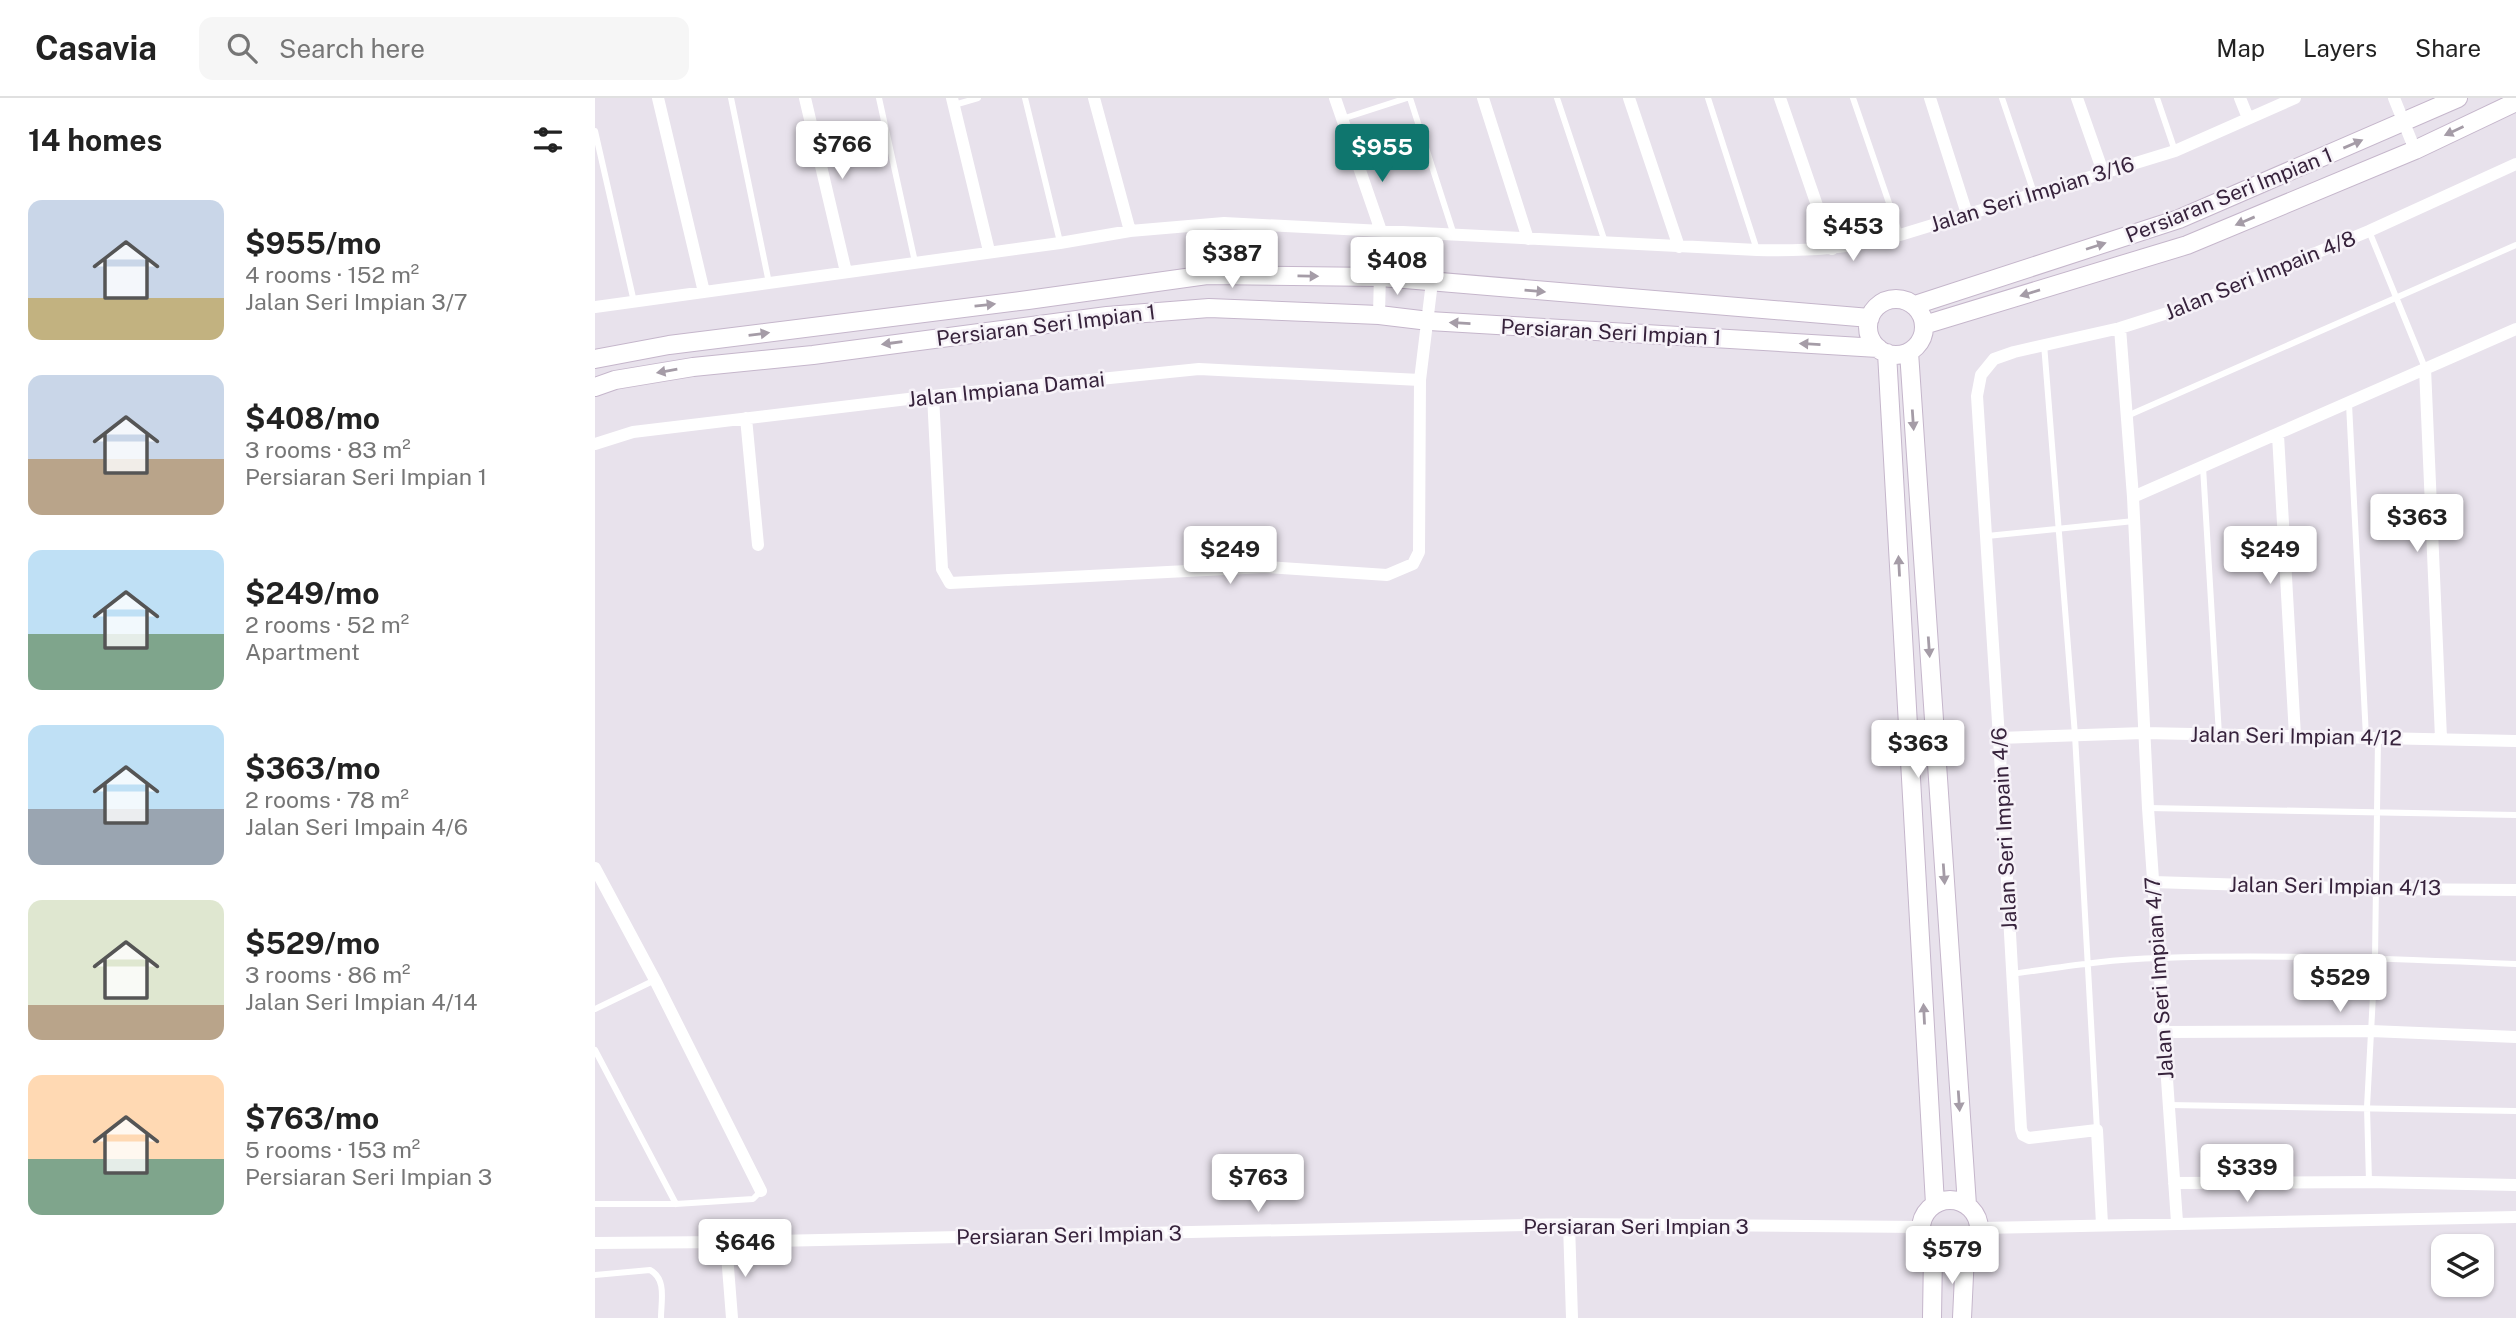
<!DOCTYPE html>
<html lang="en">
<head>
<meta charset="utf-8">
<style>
  :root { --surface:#fff; --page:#f6f6f6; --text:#222; --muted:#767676; --line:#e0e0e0; --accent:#0f766e }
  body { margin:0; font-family:"Public Sans",sans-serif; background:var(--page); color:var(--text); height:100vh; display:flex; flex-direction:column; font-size:26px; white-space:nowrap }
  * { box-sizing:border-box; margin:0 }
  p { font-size:23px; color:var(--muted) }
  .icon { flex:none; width:38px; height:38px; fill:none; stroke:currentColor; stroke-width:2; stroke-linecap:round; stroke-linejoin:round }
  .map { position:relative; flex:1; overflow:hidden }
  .drawer { display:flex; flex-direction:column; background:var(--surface); width:595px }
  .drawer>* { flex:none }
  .tools { position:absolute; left:1836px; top:1136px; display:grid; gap:14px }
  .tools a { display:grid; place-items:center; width:63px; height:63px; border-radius:14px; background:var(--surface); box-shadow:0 2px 5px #0004; font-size:35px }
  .price { position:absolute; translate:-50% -60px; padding:0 16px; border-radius:7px; background:#fff; color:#222; font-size:23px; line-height:46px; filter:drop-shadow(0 2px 4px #0008) }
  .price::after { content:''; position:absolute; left:50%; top:42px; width:21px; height:16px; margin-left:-10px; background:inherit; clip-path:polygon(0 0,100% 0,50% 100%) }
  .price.active { background:var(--accent); color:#fff }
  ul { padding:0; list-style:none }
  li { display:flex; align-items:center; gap:21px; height:175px; padding:0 28px }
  li span { display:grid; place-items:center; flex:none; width:196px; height:140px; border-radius:14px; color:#555 }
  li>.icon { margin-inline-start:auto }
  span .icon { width:84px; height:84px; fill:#fffc; stroke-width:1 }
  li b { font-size:30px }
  h2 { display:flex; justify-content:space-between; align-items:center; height:84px; padding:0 28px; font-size:30px }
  header { display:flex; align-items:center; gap:42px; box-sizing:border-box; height:98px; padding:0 35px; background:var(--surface); border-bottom:2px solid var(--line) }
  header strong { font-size:33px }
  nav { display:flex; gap:38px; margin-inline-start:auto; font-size:24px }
  .search { width:490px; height:63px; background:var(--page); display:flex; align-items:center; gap:18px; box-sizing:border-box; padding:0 24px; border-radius:14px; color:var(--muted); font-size:26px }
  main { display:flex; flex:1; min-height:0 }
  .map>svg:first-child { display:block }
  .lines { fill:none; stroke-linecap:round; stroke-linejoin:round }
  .secondary-casing { stroke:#c5b6cb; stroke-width:20 }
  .lane { stroke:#fff; stroke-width:6 }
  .street { stroke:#fff; stroke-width:12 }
  .secondary { stroke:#fff; stroke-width:18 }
  .oneway { fill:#a59ca7 }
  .labels { text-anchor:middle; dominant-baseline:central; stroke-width:5; stroke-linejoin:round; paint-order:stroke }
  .street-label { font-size:21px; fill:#37233c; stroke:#f6f2f8 }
</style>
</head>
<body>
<header>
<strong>Casavia</strong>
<div class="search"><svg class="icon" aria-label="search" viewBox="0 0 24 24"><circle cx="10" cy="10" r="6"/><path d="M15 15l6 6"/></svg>Search here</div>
<nav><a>Map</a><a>Layers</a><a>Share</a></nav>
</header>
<main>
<section class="drawer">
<h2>14 homes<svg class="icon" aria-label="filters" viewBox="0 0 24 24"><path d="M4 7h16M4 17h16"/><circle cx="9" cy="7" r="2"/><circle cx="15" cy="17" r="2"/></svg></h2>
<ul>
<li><span style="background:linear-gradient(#c9d6e8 70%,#c2b280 0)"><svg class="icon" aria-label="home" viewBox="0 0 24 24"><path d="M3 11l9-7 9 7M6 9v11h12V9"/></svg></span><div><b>$955/mo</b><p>4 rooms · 152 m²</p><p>Jalan Seri Impian 3/7</p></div></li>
<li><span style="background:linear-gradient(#c9d6e8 60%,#b9a48a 0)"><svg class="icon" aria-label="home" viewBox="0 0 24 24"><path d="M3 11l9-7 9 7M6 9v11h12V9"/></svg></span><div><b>$408/mo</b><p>3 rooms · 83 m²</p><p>Persiaran Seri Impian 1</p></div></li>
<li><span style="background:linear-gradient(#bfe0f5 60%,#7fa58c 0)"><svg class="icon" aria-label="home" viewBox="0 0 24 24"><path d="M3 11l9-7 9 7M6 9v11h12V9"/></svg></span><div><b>$249/mo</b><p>2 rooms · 52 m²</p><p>Apartment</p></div></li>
<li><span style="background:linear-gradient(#bfe0f5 60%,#9aa5b1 0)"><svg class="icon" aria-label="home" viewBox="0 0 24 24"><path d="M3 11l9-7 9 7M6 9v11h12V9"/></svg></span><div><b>$363/mo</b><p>2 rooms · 78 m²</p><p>Jalan Seri Impain 4/6</p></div></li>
<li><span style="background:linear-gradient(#dfe7d0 75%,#b9a48a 0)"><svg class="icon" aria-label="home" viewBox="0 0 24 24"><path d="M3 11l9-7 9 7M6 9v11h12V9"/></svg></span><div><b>$529/mo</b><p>3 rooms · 86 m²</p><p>Jalan Seri Impian 4/14</p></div></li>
<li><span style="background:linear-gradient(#ffd9b3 60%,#7fa58c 0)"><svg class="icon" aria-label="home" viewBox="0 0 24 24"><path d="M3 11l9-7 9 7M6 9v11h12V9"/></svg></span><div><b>$763/mo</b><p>5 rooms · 153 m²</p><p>Persiaran Seri Impian 3</p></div></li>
</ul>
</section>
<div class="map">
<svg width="1921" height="1220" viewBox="0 0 1921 1220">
  <rect width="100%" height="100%" fill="#e8e2ec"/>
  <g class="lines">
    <g class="secondary-casing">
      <path id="secondary" d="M1273 229a28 28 0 1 1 56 0a28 28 0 1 1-56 0Z
        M1320,207L1584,121L1863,0
        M1329,227L1592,147L1820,52L1921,4
        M1314,254L1372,1107
        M1292,255L1340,1106
        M0,261L74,247L433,202L612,177L786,179L1275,220
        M0,289L20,282L98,269L218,257L512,218L614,210L784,217L834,223L1283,250
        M1326 1131a29 29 0 1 1 58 0a29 29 0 1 1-58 0Z
        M1337,1220L1338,1155
        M1367,1220L1370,1156"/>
    </g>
    <path class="lane" d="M136,0L174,185
      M284,0L320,164
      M430,0L465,144
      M815,0L859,137
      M962,0L1010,144
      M1113,0L1162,152
      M1258,0L1305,137
      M1407,0L1439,95
      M1562,0L1580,53
      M359,7L383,0
      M747,21L812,0
      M0,33L39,204
      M1774,133L1830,270
      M1449,246L1480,637L1502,1032
      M1754,306L1771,639
      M1532,318L1921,147
      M1608,369L1624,637
      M1392,438L1539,423
      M1553,710L1921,717
      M1417,876C1466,869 1515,861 1565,860C1683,856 1803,861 1921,866
      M0,911L60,882
      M0,952L81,1106
      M1574,1007L1921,1013
      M1774,1084L1772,1009L1780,860L1783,641
      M0,1106H81L158,1101L166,1093
      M0,1177L55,1172C72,1181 66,1203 66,1220"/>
    <path class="street" d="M63,0L109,194
      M210,0L251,174
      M357,0L394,153
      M499,0L535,133
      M740,0L786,133L784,217
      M888,0L933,141
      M1034,0L1084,149
      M1185,0L1237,151
      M1335,0L1372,116
      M1482,0L1508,74
      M1645,0L1653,20
      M1799,0L1820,52
      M0,209L465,145L535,133L629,125L1162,152C1216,153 1252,151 1305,137L1580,53L1700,0
      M1525,230L1538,399L1553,710L1582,1124
      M1830,270L1846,640
      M338,298L347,471L355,485L670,469L792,477L818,466L824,454L825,282L837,184
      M151,320L163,447
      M1683,337L1700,638
      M0,346L38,334L338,298L604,271L825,282
      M1538,399L1921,231
      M1404,640L1549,635L1921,643
      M0,770L60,882L166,1093
      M1558,784L1781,791L1921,792
      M1568,934L1776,933L1921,939
      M1579,1085L1774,1084L1921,1087
      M974,1126L977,1220
      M1507,1126L1502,1032L1434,1040L1428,1037L1426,1031L1404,640L1382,298L1386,277L1399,261L1419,254L1525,230L1585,211L1774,133L1921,66
      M1385,1130L1921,1119
      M131,1144L137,1220
      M0,1145L131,1144L974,1126L1326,1129"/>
    <use href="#secondary" class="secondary"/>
  </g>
  <defs><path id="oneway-solid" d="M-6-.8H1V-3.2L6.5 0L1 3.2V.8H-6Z" transform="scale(1.75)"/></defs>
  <g class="oneway">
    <use href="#oneway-solid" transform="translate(1859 33) rotate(155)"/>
    <use href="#oneway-solid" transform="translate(1758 46) rotate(-23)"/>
    <use href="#oneway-solid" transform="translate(1650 123) rotate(157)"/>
    <use href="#oneway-solid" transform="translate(1501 148) rotate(-18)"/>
    <use href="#oneway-solid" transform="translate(713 178) rotate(1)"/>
    <use href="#oneway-solid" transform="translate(940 193) rotate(5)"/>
    <use href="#oneway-solid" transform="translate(1435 195) rotate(163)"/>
    <use href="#oneway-solid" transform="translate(390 207) rotate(-6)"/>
    <use href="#oneway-solid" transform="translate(865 225) rotate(-177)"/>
    <use href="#oneway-solid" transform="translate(164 236) rotate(-7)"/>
    <use href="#oneway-solid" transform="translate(297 245) rotate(172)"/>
    <use href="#oneway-solid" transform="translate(1215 246) rotate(-177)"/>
    <use href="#oneway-solid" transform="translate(72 273) rotate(170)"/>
    <use href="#oneway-solid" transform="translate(1318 322) rotate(86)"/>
    <use href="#oneway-solid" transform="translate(1304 468) rotate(-93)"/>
    <use href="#oneway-solid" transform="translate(1334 549) rotate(86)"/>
    <use href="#oneway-solid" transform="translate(1349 776) rotate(86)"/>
    <use href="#oneway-solid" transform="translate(1329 916) rotate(-93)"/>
    <use href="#oneway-solid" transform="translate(1364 1003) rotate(86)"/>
  </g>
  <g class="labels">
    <g class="street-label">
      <text transform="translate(1437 96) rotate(-17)">Jalan Seri Impian 3/16</text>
      <text transform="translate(1634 97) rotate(-22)">Persiaran Seri Impian 1</text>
      <text transform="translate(1665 177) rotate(-22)">Jalan Seri Impain 4/8</text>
      <text transform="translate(451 227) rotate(-7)">Persiaran Seri Impian 1</text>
      <text transform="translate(1016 234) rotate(3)">Persiaran Seri Impian 1</text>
      <text transform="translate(411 291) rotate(-6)">Jalan Impiana Damai</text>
      <text transform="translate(1701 638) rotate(1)">Jalan Seri Impian 4/12</text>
      <text transform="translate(1409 731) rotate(-93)">Jalan Seri Impain 4/6</text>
      <text transform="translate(1740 788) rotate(1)">Jalan Seri Impian 4/13</text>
      <text transform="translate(1564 880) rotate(-94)">Jalan Seri Impian 4/7</text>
      <text x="1041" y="1128">Persiaran Seri Impian 3</text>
      <text transform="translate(474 1137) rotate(-1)">Persiaran Seri Impian 3</text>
    </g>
  </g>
</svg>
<div class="tools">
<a><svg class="icon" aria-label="layers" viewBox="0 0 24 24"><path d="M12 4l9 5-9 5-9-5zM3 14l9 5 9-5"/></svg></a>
</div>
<b class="price" style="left:247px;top:83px">$766</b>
<b class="price active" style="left:787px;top:86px">$955</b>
<b class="price" style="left:1258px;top:165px">$453</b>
<b class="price" style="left:637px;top:192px">$387</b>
<b class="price" style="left:802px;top:199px">$408</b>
<b class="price" style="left:1822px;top:456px">$363</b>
<b class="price" style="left:635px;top:488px">$249</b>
<b class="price" style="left:1675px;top:488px">$249</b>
<b class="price" style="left:1323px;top:682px">$363</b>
<b class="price" style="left:1745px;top:916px">$529</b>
<b class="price" style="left:1652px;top:1106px">$339</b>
<b class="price" style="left:663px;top:1116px">$763</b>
<b class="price" style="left:150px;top:1181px">$646</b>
<b class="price" style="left:1357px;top:1188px">$579</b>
</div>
</main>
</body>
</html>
